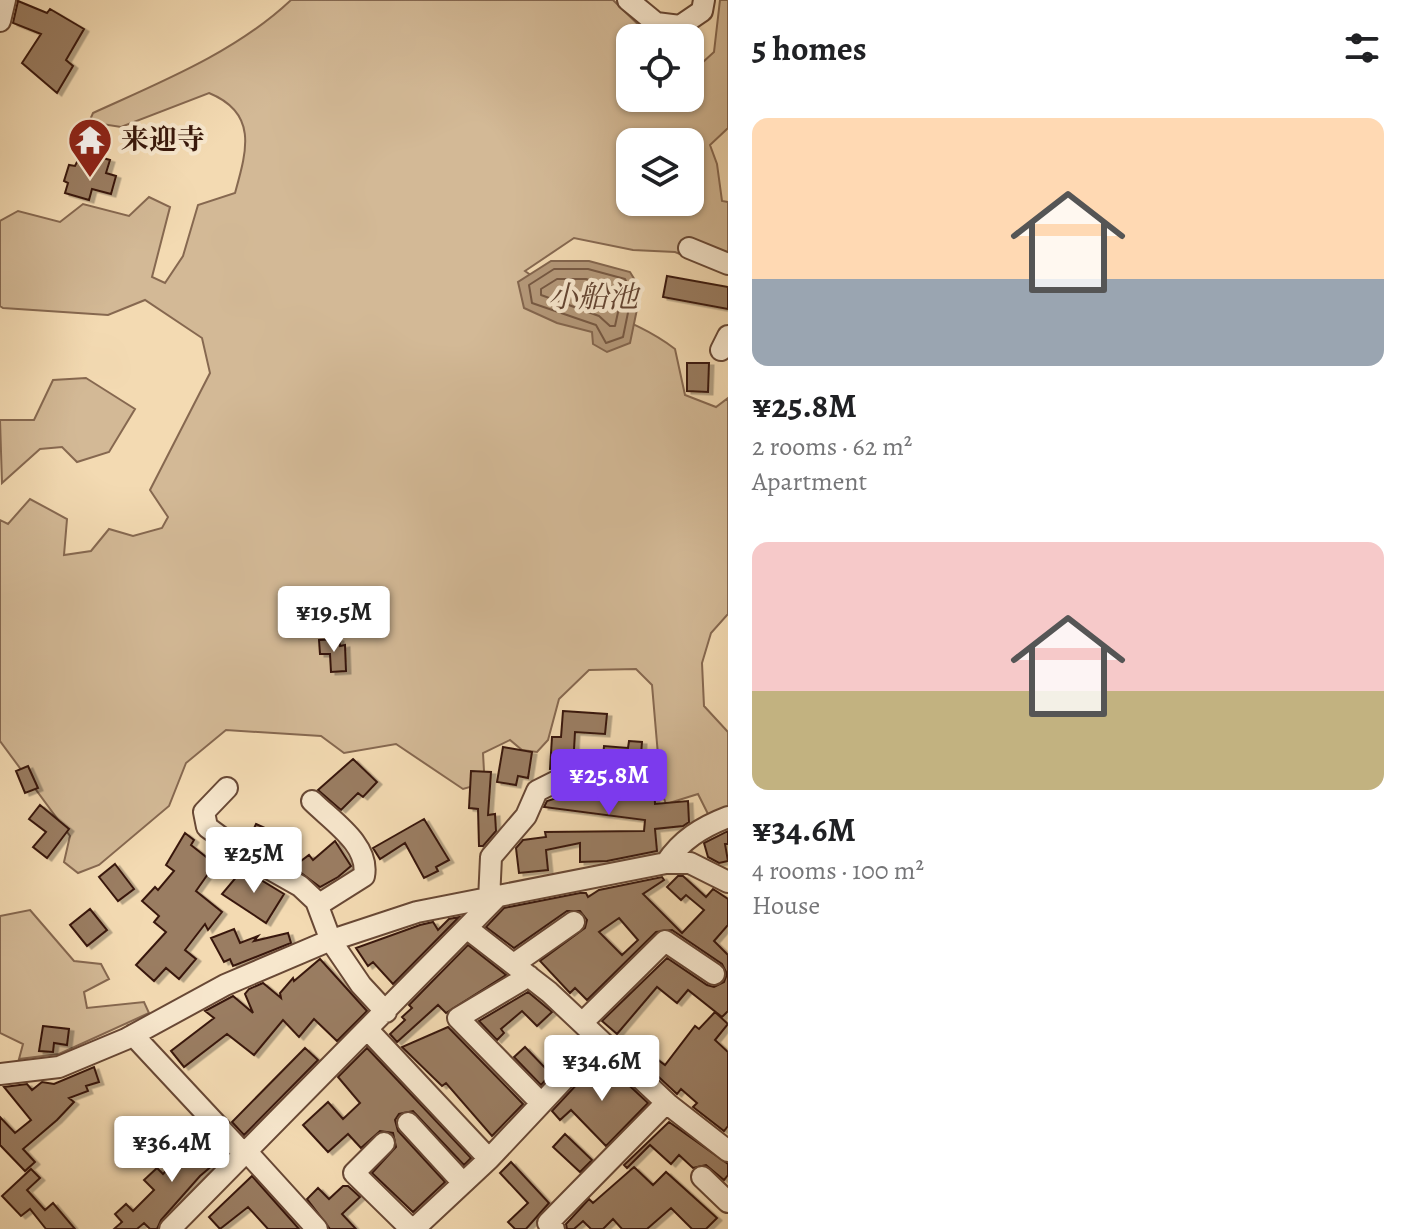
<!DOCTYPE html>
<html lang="en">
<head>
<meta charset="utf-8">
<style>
  :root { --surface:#fff; --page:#f2f2f2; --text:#202124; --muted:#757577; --accent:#7c3aed }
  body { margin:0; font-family:Alegreya,"Noto Serif JP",serif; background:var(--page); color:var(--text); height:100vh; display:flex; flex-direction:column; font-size:30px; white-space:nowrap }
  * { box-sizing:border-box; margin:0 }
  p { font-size:26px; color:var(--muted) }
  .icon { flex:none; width:44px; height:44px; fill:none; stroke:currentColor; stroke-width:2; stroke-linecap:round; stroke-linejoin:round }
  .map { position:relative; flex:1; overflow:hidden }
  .details { display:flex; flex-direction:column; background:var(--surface); width:680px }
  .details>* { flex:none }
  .buttons { position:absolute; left:616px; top:24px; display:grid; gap:16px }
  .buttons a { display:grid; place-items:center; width:88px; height:88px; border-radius:16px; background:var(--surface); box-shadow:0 2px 6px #0004; font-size:40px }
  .price { position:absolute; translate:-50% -68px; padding:0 18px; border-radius:8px; background:#fff; color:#222; font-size:26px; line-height:52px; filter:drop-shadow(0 2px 4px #0008) }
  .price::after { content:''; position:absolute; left:50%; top:48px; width:24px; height:18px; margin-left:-12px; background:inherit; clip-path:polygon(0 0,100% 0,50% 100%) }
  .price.active { background:var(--accent); color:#fff }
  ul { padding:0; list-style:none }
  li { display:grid; align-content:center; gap:16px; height:424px; padding:0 24px }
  li span { display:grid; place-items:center; height:248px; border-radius:16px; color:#555 }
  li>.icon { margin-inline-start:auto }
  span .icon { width:144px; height:144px; fill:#fffc; stroke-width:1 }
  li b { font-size:34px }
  h2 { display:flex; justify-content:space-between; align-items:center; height:96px; padding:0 24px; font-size:34px }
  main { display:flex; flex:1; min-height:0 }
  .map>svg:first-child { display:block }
  .green { fill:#d3b996; stroke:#866850; stroke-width:2; fill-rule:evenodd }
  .water { fill:#b49879; stroke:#83654d; stroke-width:2 }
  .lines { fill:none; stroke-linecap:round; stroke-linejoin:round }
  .shore { stroke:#765842; stroke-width:2 }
  .building { fill:#9a7d62; stroke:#39180b; stroke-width:2; fill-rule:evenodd; filter:url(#shadow) }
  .minor-casing { stroke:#684835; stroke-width:24 }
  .minor { stroke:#f7e7cd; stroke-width:20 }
  .labels { text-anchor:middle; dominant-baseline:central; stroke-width:8; stroke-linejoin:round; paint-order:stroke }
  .poi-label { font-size:28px; font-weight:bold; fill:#39180b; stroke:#f7e7cd; text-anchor:start }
  .water-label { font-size:30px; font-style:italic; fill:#644532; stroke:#f7e7cd }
</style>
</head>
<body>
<main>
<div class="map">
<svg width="728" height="1229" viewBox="0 0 728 1229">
  <defs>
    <filter id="shadow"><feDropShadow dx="4.5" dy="2.5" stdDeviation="0" flood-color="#0004"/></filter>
  </defs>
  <rect width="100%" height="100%" fill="#f3dab2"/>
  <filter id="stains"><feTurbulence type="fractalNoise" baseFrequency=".0025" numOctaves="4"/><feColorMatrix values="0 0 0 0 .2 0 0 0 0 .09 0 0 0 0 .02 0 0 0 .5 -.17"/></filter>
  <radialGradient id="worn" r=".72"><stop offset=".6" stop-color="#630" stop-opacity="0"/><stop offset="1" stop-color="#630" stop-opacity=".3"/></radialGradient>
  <path class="green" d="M291,0H613L652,38H630V98H690V56L703,62L714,52L720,0H728V128L710,145L717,164L722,201L728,202V273L675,252L633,250L574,238L525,271C572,307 628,313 675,349L685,395L716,407L728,398V614L711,633L702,663L704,706L728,732V821L714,826L698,794L666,804L661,790L652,685L636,669L589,670L559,699L548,740L537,752L522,750L510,740L483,753L484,771L477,785L463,789L396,744L344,753L321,736L226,730L186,763L169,806L99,865L78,873L64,862L70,836L0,741V520L8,524L30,499L67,519L64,555L91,551L109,529L133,536L162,528L168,517L150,490L210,373L202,338L145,300L108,315L3,308L0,306V221L18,211L60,222L83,204L129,216L149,197L170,207L152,277L165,283L183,256L198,205L235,193C247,150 258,113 209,93L121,127L89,122L93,113C161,82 236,52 291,0ZM630,142H690V202H630Z
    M86,378L135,409L109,452L77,462L62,447L40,449L2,483L0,420H34L53,380Z
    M30,910L74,961L101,964L109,979L84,992L87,1008L144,1002L149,1013L59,1054L19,1059L23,1044L0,1033V916Z"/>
  <path class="water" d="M551,261H589L630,272L641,290L630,343L607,352L593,344L592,332L557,323L524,308L518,282Z"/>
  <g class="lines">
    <path class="shore" d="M554,269H588L625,279L632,293L623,337L606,343L596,325L532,303L529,285Z
      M557,279H586L618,288L622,294L615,326H610L599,316L541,295V289Z"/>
  </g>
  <path class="building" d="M18,1L47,13L50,9L84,29L66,60L73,66L57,93L22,63L41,34L13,23Z
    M82,152L110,160L106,173L116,176L111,194L92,189L89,200L65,193L68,183L64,181L69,165L75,166Z
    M667,276L728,287V309L663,297Z
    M687,363H709L708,392L687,391Z
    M339,639L340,646L345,645L346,671L331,672L330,654H320L319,640Z
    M563,711L607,714L605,734L575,732L573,767L550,769L552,737H561Z
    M629,741L642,742L639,781L654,780L655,804L688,801L689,822L683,826L655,829L657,851L607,861L580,862V843L546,850L548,870L519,873L516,848L523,840L546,837L545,832L644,831L645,820L544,807L547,801L573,793L622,799L621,773L602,771L604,746L628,748Z
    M503,747L532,752L528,778L518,776L516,785L497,782Z
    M353,759L377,782L363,797L358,793L341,810L318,790Z
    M28,766L38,788L25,793L16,771Z
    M471,771L491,772L488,815L495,814L496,831L483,846H479L478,809L469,808Z
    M40,805L69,829L47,858L33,847L46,832L29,819Z
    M424,819L449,860L436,867L438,871L424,878L405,843L380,859L373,848Z
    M256,824L278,834L269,853L248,841Z
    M728,831V844H725L728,861L719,863L708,857L704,843Z
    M185,833L194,840L191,845L215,864L196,891L222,912L208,930L205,924L185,950L196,959L179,979L166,968L154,981L136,965L166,932L154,922L159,916L142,901L155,887L158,890L174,871L166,865Z
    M335,841L351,866L338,877L320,887L293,867L309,855L313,860Z
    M115,864L134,889L118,901L99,877Z
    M243,869L284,894L266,923L222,894Z
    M678,876H683L706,897L713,889L728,899V925L714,941L728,955V1011L722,1017L688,990L677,1003L657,987L617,1034L602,1021L667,958L707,985L714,987L724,982L727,974L722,964L672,930L656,932L587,1000L575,988L570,993L540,961L585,928L587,920L580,911H567L514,948L486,927L504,908L580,893H586L588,897L599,890L662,877L664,880L643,894L682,933L704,910L686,895L681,900L667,887ZM619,918L638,940L622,955L599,932Z
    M90,909L107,930L87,946L70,925Z
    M459,917L393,984L373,962L368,966L356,948L420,925L433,922L438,930L449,919Z
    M234,929L240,943L258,936L254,941L288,933L291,943L233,966L230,959L224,962L211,938Z
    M468,945L506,975L446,1013L438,1005L397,1042L390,1034L405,1020L402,1017L412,1008L409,1005Z
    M320,959L367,1011L337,1041L314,1019L299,1037L283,1020L254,1055L227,1034L184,1067L171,1051L214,1018L205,1011L233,996L253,1013L245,994L249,989L263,983L281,998L280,993L293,978L294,981Z
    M528,992L552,1012L537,1026L522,1011L501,1029L504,1033L497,1040L479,1021Z
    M715,1012L728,1024L715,1040L728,1052V1126L724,1131L693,1107L697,1103L681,1089L677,1094L636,1056L642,1048L665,1065L695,1026L699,1029Z
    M43,1026L69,1029L67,1045L54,1043L53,1052L39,1051Z
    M448,1027L523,1104L492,1136L446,1083L442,1086L402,1047Z
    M525,1047L551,1074L541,1085L514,1057Z
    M305,1048L318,1060L244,1135L232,1122Z
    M367,1048L471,1158L464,1165L413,1111L399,1114L395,1120L398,1131L445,1182L413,1212L372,1173L396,1147L393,1133L380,1131L361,1148L348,1134L328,1152L303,1125L328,1102L343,1119L360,1103L338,1077Z
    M604,1062L648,1103L606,1146L571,1110L560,1120L552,1111L593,1067L596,1070Z
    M94,1067L99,1082L86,1086L88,1091L69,1098L74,1102L57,1120L23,1149L35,1162L25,1171L0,1145V1117L15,1133L31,1120L4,1087L27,1084L32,1090L42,1082L54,1084Z
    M669,1122L728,1164V1175L724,1180L706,1165L693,1168L679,1155L671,1164L650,1145L627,1168L624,1165Z
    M204,1130L226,1154L200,1176L161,1220L157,1229H150L144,1223L137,1229H114L122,1222L115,1214L126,1204L133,1211L154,1190L144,1180L157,1168L163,1174Z
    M565,1134L592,1160L580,1172L553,1147Z
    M511,1162L549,1203L526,1229H515L508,1222L528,1203L500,1173Z
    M634,1167L653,1185L666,1172L717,1218L706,1229H692L671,1208L647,1229H622L613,1219L603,1229H591L583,1221L574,1229H567L566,1224L589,1199L593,1203Z
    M31,1169L40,1178L27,1190L45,1210L53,1203L75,1229H46L30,1209L21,1216L2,1196Z
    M252,1176L292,1221L299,1229H268L248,1207L220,1229L209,1217Z
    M343,1186H348L360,1197L342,1214L356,1229H330L307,1199L318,1188L329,1199Z"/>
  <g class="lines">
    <g class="minor-casing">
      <path id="minor" d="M628,0L656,23L680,26L702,11L704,0
        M0,21L5,0
        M689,248L728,264
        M721,350L728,336
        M227,788L204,812L207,827L245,855L300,886L316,901L331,941L361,985L386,1012
        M312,801C332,821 370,845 364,876L318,905
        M666,863C681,840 702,827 728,817
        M489,900L491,857L526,816L537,791L555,782L586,778
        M468,929L549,992L669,1105L728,1151
        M514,964L574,922
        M529,976L458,1018L541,1103
        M582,1023L665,941L714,974
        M368,1030L489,1159
        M133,1035L244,1154
        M0,1074L59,1067L126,1039L225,985L326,942L417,912L666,863H690L728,882
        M408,1123L463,1183
        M384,1143L354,1173L411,1229
        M247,1152L317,1229
        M702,1177L728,1202
        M170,1229L496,898
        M414,1229L489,1159L600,1041
        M554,1229L548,1223L666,1103"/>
    </g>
    <use href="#minor" class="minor"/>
  </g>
  <defs>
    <g id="temple-pin" transform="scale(2.3)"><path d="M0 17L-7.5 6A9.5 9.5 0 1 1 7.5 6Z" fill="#8f2418" stroke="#f7e7cd"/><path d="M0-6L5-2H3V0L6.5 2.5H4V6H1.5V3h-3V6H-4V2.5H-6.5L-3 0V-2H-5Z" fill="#fff"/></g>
  </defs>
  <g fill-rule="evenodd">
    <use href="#temple-pin" x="90" y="140"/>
  </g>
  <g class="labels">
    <g class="poi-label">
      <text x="121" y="140">来迎寺</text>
    </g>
    <g class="water-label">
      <text x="593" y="297">小船池</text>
    </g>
  </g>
  <rect width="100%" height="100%" filter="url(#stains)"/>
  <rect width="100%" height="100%" fill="url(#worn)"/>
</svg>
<div class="buttons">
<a><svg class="icon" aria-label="locate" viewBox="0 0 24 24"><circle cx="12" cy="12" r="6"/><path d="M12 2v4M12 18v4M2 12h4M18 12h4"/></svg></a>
<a><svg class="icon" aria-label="layers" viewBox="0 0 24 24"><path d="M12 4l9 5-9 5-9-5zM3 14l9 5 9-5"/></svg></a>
</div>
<b class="price" style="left:334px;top:654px">¥19.5M</b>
<b class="price active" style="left:609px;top:817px">¥25.8M</b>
<b class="price" style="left:254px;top:895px">¥25M</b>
<b class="price" style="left:602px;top:1103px">¥34.6M</b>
<b class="price" style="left:172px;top:1184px">¥36.4M</b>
</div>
<section class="details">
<h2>5 homes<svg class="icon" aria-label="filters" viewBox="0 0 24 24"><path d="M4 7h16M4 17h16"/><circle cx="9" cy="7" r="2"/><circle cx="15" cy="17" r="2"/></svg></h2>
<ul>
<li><span style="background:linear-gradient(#ffd9b3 65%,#9aa5b1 0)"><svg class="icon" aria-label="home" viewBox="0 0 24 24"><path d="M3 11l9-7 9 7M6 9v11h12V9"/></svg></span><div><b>¥25.8M</b><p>2 rooms · 62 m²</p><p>Apartment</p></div></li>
<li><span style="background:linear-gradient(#f6c9c9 60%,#c2b280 0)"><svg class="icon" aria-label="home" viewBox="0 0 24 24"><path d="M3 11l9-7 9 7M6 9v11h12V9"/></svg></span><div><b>¥34.6M</b><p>4 rooms · 100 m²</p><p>House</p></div></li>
</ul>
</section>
</main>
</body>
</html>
